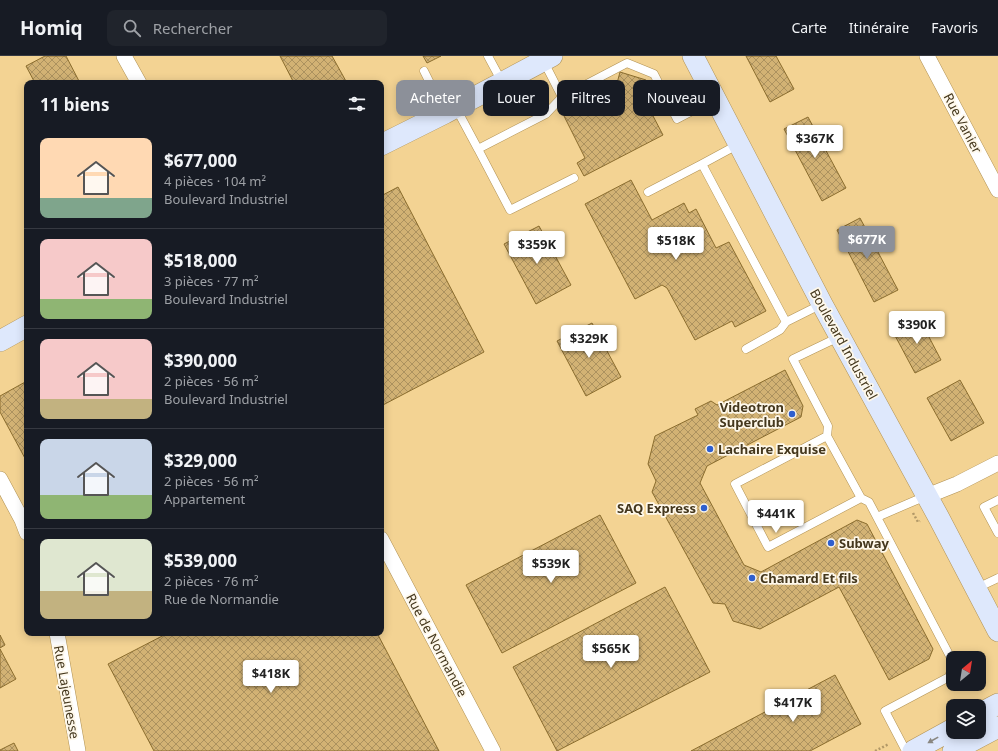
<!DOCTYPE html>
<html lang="fr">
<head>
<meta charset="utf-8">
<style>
  :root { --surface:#171b24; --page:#20242c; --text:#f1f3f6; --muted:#9ea1a6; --line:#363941; --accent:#8c9099 }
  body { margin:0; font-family:"Noto Sans",sans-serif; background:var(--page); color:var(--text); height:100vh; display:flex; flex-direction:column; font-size:15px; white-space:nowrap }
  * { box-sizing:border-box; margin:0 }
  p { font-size:13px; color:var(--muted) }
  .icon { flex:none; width:22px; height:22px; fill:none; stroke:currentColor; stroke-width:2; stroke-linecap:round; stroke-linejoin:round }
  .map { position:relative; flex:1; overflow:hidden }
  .side { position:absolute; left:24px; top:24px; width:360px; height:556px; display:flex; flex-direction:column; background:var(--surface); border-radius:8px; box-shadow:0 2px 10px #0003 }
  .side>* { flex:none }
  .hud { position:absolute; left:396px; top:24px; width:380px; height:36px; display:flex; gap:8px }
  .needle { width:26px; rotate:30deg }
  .buttons { position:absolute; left:946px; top:595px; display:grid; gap:8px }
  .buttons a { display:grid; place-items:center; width:40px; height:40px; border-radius:8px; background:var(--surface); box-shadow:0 2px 10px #0003; font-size:20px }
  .price { position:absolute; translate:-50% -34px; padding:0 9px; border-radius:4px; background:#fff; color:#222; font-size:13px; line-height:26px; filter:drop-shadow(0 1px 2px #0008) }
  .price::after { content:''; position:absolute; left:50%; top:24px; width:12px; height:9px; margin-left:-6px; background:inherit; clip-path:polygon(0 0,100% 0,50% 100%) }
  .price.on { background:var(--accent); color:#fff }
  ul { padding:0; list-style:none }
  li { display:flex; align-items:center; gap:12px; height:100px; padding:0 16px }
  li+li { border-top:1px solid var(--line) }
  li span { display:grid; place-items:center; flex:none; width:112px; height:80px; border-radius:8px; color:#555 }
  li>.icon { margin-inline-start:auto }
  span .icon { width:48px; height:48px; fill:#fffc; stroke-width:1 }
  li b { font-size:17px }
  h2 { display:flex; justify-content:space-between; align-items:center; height:48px; padding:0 16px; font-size:17px }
  .pill { padding:0 14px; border-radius:8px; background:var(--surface); box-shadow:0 2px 10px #0003; font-size:14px; line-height:36px }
  .pill.on { background:var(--accent); color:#fff }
  header { display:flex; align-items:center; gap:24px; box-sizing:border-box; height:56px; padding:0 20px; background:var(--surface); border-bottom:1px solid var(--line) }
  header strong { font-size:19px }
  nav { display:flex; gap:22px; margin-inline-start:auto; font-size:14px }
  .search { width:280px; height:36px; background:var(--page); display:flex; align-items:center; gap:10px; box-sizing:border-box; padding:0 14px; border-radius:8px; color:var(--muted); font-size:15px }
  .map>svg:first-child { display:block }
  .building { fill:url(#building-cross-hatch); stroke:#8b6d2e }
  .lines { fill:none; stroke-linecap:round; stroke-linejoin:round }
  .lane-casing { stroke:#b19254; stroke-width:9 }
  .street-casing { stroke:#b19254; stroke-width:16 }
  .secondary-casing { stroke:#b19254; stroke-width:22 }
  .path { stroke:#b19867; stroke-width:2.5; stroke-dasharray:2 2; stroke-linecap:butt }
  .lane { stroke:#fff; stroke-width:8 }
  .street { stroke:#fff; stroke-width:15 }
  .secondary { stroke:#dee8fc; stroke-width:21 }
  .oneway { fill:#898781 }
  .poi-dot { fill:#2f5fce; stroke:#fef8eb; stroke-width:1.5 }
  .labels { text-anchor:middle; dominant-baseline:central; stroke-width:3.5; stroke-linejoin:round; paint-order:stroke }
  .street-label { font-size:13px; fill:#44371d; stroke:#fef8eb }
  .poi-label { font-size:13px; font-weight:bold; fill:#44371d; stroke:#fef8eb; text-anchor:start }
</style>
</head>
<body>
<header>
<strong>Homiq</strong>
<div class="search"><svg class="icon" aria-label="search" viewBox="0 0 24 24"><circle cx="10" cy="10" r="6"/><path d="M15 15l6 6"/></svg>Rechercher</div>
<nav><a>Carte</a><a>Itinéraire</a><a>Favoris</a></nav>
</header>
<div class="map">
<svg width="998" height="695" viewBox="0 0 998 695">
  <defs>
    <pattern id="building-cross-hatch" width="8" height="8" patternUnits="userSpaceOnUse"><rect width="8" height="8" fill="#d2b274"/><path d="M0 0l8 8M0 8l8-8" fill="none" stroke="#ac925f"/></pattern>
  </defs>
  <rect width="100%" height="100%" fill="#f3d393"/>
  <path class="building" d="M45,0H66L80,27H35L26,10Z
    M280,0H332L347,27H294Z
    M423,0H441L427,7Z
    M746,0H776L794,33L770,46Z
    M620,16L646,24L642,39L663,79L584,120L577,107L585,102L563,58L616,31Z
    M808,61L846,132L822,145L784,73Z
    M631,124L652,164L684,147L689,157L696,153L716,192L729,186L766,255L735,271L732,265L695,284L667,232L662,229L635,243L585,148Z
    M398,131L484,296L381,350V140Z
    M860,162L898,234L874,246L837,174Z
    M539,170L571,229L536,248L504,188Z
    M918,260L941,304L915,317L892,274Z
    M592,267L621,321L586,340L557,285Z
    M785,314L803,350L801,361L707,410L700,427L744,509L761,516L857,464L867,468L933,593L929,603L889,624L839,531L760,573L733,565L725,548L713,547L652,436L656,425L648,408L655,380L698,359L695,353L711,345L717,349Z
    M960,324L984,367L951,385L927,342Z
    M27,325V406L0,356V340Z
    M600,459L636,527L502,597L466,529Z
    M665,531L710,616L557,695L513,611Z
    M168,577H377L439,695H154L108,608Z
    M0,579L5,589L0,592Z
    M0,593L16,623L0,632Z
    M835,619L861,668L810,695H691Z
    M14,687L18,695H0V694Z"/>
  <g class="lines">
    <g class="lane-casing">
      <path id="lane" d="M488,0L502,26
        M543,4L562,41L627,7L654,18L677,63L715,43
        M424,15L445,57
        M456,52L478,93L546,58L562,41
        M739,88L702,108L786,266
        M478,93L510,154L574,122
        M648,136L702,108
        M839,281L793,303L828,370L827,380L861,442L869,446L953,606
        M746,293L780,274L786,266L822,248
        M827,380L735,428L768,491L861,442
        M998,444L984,451L998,477
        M877,461L926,440
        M977,532L998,522
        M906,695L885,655L949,621L953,609"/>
    </g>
    <g class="street-casing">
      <path id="street" d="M124,0L139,27
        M927,0L998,134
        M0,423L22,464L27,477
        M927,440L957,428L998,407
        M381,483L493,695
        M57,577L78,695"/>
    </g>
    <g class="secondary-casing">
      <path id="secondary" d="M693,0L822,248L939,462L998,575
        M381,89L445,57L552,0
        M0,285L27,270
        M979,658L998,648
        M913,695L953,673
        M953,695L998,671"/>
    </g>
    <path class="path" d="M913,457L918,466L920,465
      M875,695L889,688"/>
    <use href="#lane" class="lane"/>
    <use href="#street" class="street"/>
    <use href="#secondary" class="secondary"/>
  </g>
  <defs><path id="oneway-solid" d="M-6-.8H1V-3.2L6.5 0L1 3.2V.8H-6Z"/></defs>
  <use class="oneway" href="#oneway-solid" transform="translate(933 684) rotate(151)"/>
  <g class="poi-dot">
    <circle cx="792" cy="358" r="4"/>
    <circle cx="710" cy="393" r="4"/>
    <circle cx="704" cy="452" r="4"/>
    <circle cx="831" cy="487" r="4"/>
    <circle cx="752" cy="522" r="4"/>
  </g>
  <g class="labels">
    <g class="street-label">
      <text transform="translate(963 67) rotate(62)">Rue Vanier</text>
      <text transform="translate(844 288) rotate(61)">Boulevard Industriel</text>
      <text transform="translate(437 589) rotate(62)">Rue de Normandie</text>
      <text transform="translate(67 636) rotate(80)">Rue Lajeunesse</text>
    </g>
    <g class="poi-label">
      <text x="784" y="351" text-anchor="end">Videotron<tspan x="784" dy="15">Superclub</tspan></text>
      <text x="718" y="393">Lachaire Exquise</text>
      <text x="696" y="452" text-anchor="end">SAQ Express</text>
      <text x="839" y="487">Subway</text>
      <text x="760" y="522">Chamard Et fils</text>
    </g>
  </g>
</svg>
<div class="buttons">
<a><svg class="needle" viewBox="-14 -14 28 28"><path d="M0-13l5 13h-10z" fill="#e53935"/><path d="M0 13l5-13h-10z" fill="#9ea1a6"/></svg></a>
<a><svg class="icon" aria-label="layers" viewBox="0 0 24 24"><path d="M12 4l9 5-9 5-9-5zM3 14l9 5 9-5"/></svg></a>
</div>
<b class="price" style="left:815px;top:103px">$367K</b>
<b class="price on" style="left:867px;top:204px">$677K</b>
<b class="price" style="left:676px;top:205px">$518K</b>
<b class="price" style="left:537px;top:209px">$359K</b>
<b class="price" style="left:917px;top:289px">$390K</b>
<b class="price" style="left:589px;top:303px">$329K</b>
<b class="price" style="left:776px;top:478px">$441K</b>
<b class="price" style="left:551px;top:528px">$539K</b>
<b class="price" style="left:611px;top:613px">$565K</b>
<b class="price" style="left:271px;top:638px">$418K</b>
<b class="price" style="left:793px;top:667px">$417K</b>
<div class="hud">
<a class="pill on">Acheter</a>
<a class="pill">Louer</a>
<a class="pill">Filtres</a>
<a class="pill">Nouveau</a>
</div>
<section class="side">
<h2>11 biens<svg class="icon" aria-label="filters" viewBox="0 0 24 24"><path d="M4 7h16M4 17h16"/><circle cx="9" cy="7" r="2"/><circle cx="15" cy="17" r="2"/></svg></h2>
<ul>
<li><span style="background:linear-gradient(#ffd9b3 75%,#7fa58c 0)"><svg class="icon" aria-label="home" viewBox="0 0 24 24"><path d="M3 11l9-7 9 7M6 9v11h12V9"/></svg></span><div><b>$677,000</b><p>4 pièces · 104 m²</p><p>Boulevard Industriel</p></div></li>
<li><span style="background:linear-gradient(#f6c9c9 75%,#8fb573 0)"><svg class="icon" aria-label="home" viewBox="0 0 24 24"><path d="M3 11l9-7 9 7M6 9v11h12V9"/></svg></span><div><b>$518,000</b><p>3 pièces · 77 m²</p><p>Boulevard Industriel</p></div></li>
<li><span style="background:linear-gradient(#f6c9c9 75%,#c2b280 0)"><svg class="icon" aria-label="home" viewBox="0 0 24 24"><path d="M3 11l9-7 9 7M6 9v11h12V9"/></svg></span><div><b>$390,000</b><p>2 pièces · 56 m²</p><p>Boulevard Industriel</p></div></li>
<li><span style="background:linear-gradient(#c9d6e8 70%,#8fb573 0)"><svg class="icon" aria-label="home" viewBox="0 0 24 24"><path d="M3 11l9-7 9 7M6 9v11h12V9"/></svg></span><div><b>$329,000</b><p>2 pièces · 56 m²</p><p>Appartement</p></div></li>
<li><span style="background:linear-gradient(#dfe7d0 65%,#c2b280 0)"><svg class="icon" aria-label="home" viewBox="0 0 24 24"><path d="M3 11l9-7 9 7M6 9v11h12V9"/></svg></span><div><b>$539,000</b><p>2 pièces · 76 m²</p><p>Rue de Normandie</p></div></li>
</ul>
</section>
</div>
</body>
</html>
